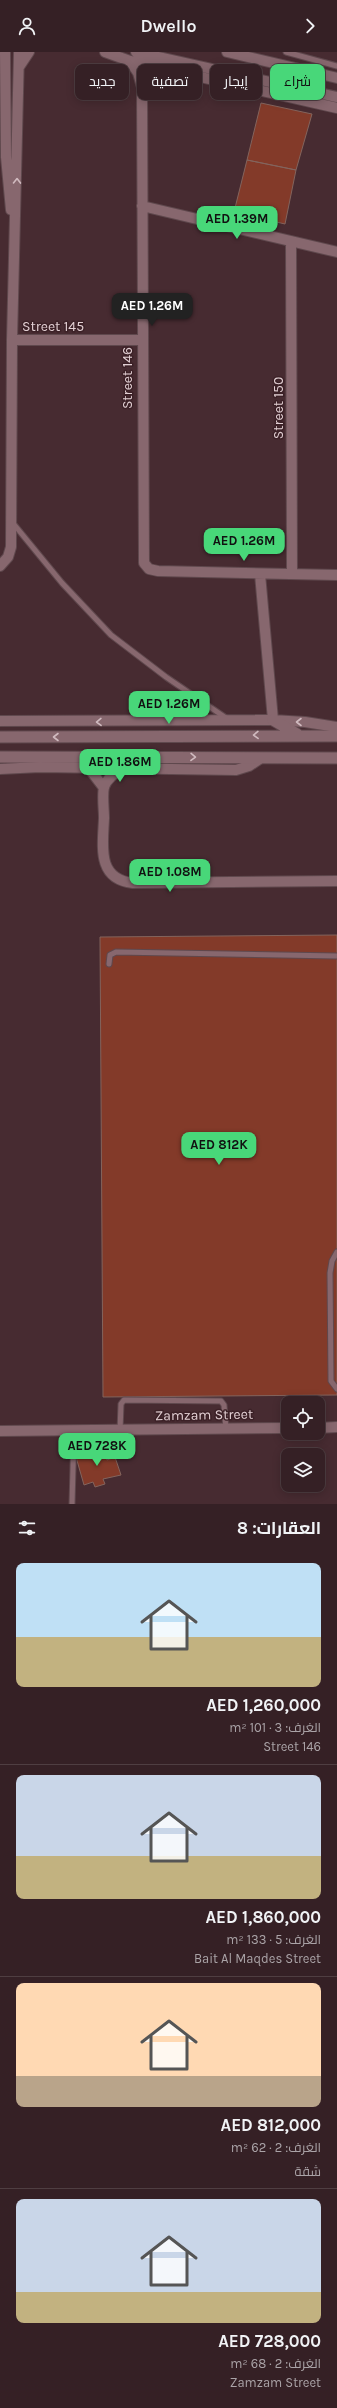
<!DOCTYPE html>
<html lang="ar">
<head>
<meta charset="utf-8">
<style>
  :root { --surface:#352025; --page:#402d32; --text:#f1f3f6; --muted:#aaa3a7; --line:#4f3e42; --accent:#48d779 }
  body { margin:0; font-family:Karla,Cairo,sans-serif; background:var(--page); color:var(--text); direction:rtl; height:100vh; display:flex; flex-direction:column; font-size:15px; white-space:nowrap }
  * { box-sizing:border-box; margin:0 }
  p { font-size:13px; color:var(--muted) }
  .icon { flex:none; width:22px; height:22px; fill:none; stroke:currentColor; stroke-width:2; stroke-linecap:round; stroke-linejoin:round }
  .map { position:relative; height:1452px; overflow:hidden; direction:ltr }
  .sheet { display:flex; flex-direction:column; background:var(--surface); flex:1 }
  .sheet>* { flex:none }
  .guide { position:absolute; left:12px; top:12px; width:313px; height:36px; direction:rtl; display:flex; gap:8px }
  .controls { position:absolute; left:281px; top:1344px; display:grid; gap:8px }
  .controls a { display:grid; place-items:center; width:44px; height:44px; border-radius:8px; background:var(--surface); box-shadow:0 2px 10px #0003,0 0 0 1px var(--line); font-size:20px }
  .price { position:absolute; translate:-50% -34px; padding:0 9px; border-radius:8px; background:var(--accent); color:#111; font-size:13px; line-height:26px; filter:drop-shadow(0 1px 2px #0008) }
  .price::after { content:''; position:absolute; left:50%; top:24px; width:12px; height:9px; margin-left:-6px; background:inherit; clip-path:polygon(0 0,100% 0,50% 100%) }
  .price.current { background:#222; color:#fff }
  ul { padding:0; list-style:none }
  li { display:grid; align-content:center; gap:8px; height:212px; padding:0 16px }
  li+li { border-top:1px solid var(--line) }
  li span { display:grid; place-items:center; height:124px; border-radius:8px; color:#555 }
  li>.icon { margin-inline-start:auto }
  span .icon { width:72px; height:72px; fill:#fffc; stroke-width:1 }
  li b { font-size:17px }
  h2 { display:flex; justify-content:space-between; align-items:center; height:48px; padding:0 16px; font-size:17px }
  .pill { padding:0 14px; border-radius:8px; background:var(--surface); box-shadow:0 2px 10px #0003,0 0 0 1px var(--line); font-size:14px; line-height:36px }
  .pill.current { background:var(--accent); color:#111 }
  header { display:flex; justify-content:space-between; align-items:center; height:52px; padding:0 16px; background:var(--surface); font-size:18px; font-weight:600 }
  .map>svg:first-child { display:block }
  .building { fill:#833a29; stroke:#83645d }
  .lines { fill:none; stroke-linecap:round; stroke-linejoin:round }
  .service-casing { stroke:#5f484d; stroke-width:7 }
  .minor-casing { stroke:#5f484d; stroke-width:12 }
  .tertiary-casing { stroke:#5f484d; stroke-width:13 }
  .service { stroke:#87676e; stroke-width:5 }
  .minor { stroke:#87676e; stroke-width:10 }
  .tertiary { stroke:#87676e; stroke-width:11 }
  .oneway { stroke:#d0babf }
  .labels { text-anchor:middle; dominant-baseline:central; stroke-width:3; stroke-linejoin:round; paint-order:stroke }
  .street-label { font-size:14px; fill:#e2cfd3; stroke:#3c2127 }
</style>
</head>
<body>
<header><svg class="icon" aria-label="forward" viewBox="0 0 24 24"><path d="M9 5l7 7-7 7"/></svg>Dwello<svg class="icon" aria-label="person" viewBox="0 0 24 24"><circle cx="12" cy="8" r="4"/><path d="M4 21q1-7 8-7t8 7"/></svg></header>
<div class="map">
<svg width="337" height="1452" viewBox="0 0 337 1452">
  <rect width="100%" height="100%" fill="#472b31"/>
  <path class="building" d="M261,51L312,62L296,118L247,108Z
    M247,108L296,118L285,172L234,160Z
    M337,883V1343L103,1345L100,885Z
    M90,1390L94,1401L104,1398L107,1408L115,1405L121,1423L103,1427L105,1432L95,1435L93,1430L84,1433L76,1405L87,1401L84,1392Z"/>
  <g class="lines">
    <g class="service-casing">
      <path id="service" d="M286,0L337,14
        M12,470L62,531L111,583L166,625L226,666
        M109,912L110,903L116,900L337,904
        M337,1200L332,1209L330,1221L331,1329L337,1337
        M120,1379L121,1352L124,1348L221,1349L224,1353L226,1377
        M72,1452L74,1379"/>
    </g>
    <g class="minor-casing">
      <path id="minor" d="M5,0L6,105L11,158
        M105,0L130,9L337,56
        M136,0L337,45
        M227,0L337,26
        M130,9L138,21L142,35L144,511L149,517L158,519L337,523
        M19,15L29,0
        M142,42L153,25L166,16
        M142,154L337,200
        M291,189L292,522
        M12,288H141
        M0,514L8,505L11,495L12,288L19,0
        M260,522L273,668
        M0,669L273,668L305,670L337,675
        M88,715L104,736
        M124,715C116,720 107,726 104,735C102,744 104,757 104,766C103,793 96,827 133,831L337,829
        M0,717L40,715L236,718L249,714L261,706
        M318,1376L337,1375
        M0,1379L288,1376"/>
    </g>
    <g class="tertiary-casing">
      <path id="tertiary" d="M273,668L297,682
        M0,685L337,684
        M0,705L337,706"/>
    </g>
    <use href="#service" class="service"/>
    <use href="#minor" class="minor"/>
    <use href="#tertiary" class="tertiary"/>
  </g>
  <defs><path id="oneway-chevron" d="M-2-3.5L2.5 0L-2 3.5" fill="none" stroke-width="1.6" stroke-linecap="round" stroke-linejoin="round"/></defs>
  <g class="oneway">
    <use href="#oneway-chevron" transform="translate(17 129) rotate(-89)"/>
    <use href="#oneway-chevron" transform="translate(99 670) rotate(179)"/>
    <use href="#oneway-chevron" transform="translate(299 670) rotate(180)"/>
    <use href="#oneway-chevron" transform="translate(256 683) rotate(179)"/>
    <use href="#oneway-chevron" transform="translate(56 685) rotate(180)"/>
    <use href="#oneway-chevron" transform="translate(193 705) rotate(1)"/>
  </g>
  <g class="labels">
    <g class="street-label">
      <text x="53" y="274">Street 145</text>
      <text transform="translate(127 326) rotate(-90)">Street 146</text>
      <text transform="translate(278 356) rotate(-90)">Street 150</text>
      <text transform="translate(204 1363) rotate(-1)">Zamzam Street</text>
    </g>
  </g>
</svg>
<div class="controls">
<a><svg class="icon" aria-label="locate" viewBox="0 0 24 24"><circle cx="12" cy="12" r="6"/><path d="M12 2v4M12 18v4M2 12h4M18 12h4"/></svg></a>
<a><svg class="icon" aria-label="layers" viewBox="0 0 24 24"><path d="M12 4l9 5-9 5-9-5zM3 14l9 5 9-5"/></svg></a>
</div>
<b class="price" style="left:237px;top:188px">AED 1.39M</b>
<b class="price current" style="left:152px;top:275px">AED 1.26M</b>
<b class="price" style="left:244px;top:510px">AED 1.26M</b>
<b class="price" style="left:169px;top:673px">AED 1.26M</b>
<b class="price" style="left:120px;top:731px">AED 1.86M</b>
<b class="price" style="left:170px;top:841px">AED 1.08M</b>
<b class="price" style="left:219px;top:1114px">AED 812K</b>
<b class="price" style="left:97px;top:1415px">AED 728K</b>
<div class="guide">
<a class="pill current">شراء</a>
<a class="pill">إيجار</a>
<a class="pill">تصفية</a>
<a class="pill">جديد</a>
</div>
</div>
<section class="sheet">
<h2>العقارات: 8<svg class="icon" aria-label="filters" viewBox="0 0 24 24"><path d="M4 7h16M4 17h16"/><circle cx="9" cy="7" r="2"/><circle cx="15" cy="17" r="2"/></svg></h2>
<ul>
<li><span style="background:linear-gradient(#bfe0f5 60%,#c2b280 0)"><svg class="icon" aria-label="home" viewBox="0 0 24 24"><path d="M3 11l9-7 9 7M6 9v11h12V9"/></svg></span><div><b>AED 1,260,000</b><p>الغرف: 3 · 101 m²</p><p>Street 146</p></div></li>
<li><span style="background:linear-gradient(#c9d6e8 65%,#c2b280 0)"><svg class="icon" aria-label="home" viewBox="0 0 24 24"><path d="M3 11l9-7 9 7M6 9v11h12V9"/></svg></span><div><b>AED 1,860,000</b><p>الغرف: 5 · 133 m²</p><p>Bait Al Maqdes Street</p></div></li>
<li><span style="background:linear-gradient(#ffd9b3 75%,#b9a48a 0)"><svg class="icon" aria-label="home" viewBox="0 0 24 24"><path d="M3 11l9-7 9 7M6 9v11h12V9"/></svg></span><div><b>AED 812,000</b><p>الغرف: 2 · 62 m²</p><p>شقة</p></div></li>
<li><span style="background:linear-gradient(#c9d6e8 75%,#c2b280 0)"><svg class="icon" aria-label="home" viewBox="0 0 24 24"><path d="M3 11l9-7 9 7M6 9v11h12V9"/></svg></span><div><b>AED 728,000</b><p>الغرف: 2 · 68 m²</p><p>Zamzam Street</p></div></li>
</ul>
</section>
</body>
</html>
